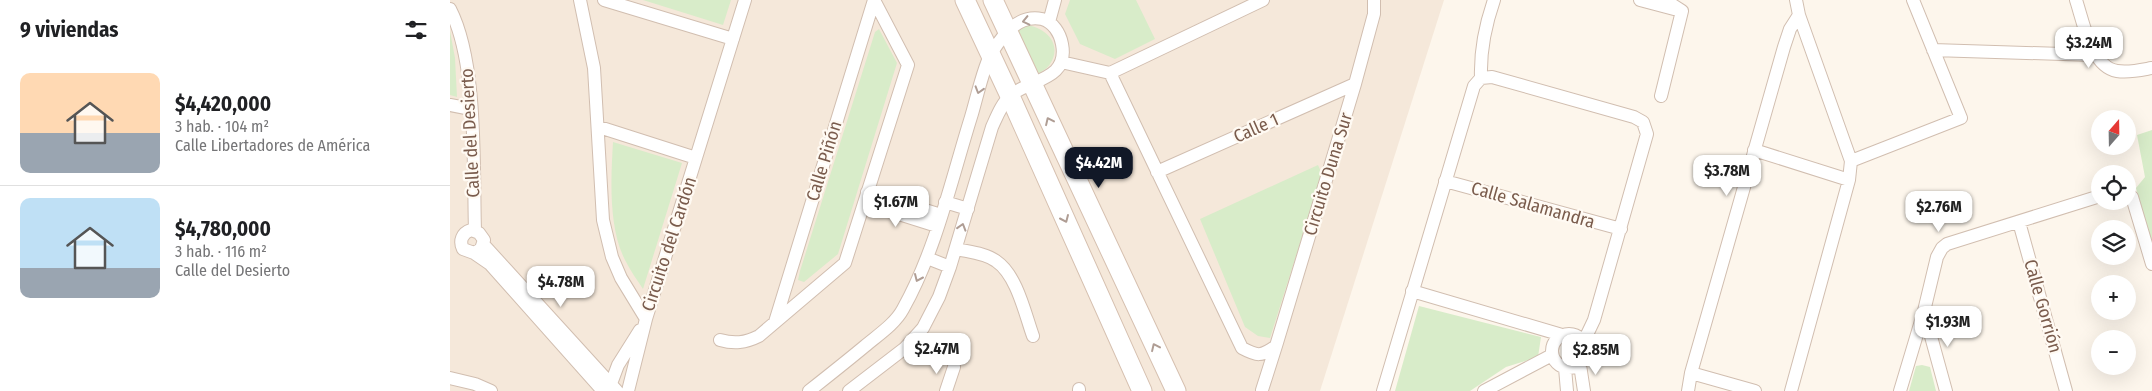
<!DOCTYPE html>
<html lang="es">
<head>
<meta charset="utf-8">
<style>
  :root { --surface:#fff; --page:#f6f6f6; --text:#202124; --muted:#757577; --line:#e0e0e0; --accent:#111827 }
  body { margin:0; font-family:"Fira Sans Condensed",sans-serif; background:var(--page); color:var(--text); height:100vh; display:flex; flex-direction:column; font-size:19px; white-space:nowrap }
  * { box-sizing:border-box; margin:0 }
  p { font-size:16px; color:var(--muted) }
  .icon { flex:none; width:28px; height:28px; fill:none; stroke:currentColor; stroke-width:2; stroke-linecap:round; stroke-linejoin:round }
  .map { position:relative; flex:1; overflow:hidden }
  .side { display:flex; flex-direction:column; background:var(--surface); width:450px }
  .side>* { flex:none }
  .needle { width:32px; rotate:20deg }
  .tools { position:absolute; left:1641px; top:110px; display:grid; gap:10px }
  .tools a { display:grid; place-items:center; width:45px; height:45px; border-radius:50%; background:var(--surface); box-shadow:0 5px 20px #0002; font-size:25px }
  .price { position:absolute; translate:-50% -42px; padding:0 11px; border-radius:10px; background:#fff; color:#222; font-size:16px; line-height:32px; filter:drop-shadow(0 1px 2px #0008) }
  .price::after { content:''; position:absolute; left:50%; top:30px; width:15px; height:11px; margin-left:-8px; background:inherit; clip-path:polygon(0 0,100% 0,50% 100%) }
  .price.selected { background:var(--accent); color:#fff }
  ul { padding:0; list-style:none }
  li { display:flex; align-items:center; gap:15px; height:125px; padding:0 20px }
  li+li { border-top:1px solid var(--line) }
  li span { display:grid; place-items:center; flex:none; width:140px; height:100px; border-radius:10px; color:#555 }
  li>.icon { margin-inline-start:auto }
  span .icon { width:60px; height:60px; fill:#fffc; stroke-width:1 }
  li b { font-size:21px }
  h2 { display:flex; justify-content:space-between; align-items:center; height:60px; padding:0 20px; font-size:21px }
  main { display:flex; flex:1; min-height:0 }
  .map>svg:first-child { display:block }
  .residential { fill:#f5e8da }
  .green { fill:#d8ecc9 }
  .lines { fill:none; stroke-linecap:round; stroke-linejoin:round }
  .street-casing { stroke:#d1beb0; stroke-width:14 }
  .secondary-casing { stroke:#d6c0b0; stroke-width:21 }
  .street { stroke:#fff; stroke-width:12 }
  .secondary { stroke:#fff; stroke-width:19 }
  .oneway { stroke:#af9d94 }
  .labels { text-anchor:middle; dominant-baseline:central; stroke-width:4.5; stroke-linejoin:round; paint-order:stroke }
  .street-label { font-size:18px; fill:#7a5c4d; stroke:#fffaf3 }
</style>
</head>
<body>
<main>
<section class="side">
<h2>9 viviendas<svg class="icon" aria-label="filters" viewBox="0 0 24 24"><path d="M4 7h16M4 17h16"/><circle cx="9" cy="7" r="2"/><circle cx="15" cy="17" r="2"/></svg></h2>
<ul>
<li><span style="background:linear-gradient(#ffd9b3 60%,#9aa5b1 0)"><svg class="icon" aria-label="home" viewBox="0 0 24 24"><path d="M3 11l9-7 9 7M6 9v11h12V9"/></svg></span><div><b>$4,420,000</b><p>3 hab. · 104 m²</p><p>Calle Libertadores de América</p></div></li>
<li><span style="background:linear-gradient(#bfe0f5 70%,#9aa5b1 0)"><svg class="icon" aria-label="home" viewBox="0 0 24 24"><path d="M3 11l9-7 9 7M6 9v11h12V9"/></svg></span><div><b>$4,780,000</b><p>3 hab. · 116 m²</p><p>Calle del Desierto</p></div></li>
</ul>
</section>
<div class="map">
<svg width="1702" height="391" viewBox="0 0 1702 391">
  <rect width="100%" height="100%" fill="#fdf6ec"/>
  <path class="residential" d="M0,0H994L870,391H0Z"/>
  <path class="green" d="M193,0H281L273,25Z
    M620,0H686L705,39L665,59L630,44L615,14Z
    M577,25C596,28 613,44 600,64C598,68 592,71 588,74L565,30Z
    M429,29L447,63L388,254L354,282L348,280L350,271L425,32Z
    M0,31L5,58L7,97L0,95Z
    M1702,130V243L1686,188L1695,177L1687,135Z
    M163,142L232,163L193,289C187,280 180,270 175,260C158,227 161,177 163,142Z
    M868,165L872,174L820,338L808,336L795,327L750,219Z
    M969,306L1091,337L1088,357L1056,367L1020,391H945Z
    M1472,365L1480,367L1486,391H1459L1466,366Z"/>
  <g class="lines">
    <g class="street-casing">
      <path id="street" d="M130,0L144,68L153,220L162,257L171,278L196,319
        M154,0L283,39
        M1190,0L1224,9
        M1626,0C1633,21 1641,67 1667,71C1679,73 1691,70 1702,68
        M0,9C28,63 23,168 25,231
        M599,22L605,0
        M1483,50L1644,55
        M611,62L660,73L813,0
        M660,73L792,348C807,356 811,357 826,346L905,84L924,14V0
        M1031,78C1030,51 1035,26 1044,0
        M1211,96L1232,11L1215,0
        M0,105L21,109
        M149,127L246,158
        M1304,150L1399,180
        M1401,161L1511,118L1463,0
        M707,172L905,84
        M995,181L1171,229
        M417,192L491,215
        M1678,194L1682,197L1702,264
        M495,202L518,209
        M414,203L487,226
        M1569,222L1616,391
        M33,244L167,391
        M506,249C519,252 535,253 546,261C567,275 575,314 583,336
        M24,253L31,249L34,240L29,233L21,230C12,233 9,241 13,249L24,253L40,264L153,391
        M477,258L500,267
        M962,291L1112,335
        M1474,311L1496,391
        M325,322L424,0
        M1102 351a17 17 0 1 1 34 0a17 17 0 1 1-34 0Z
        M270,340C284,344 295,343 309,336L395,263L458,65L424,0
        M1130,365L1134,391
        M1115,368L1117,391
        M1241,373L1305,391
        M0,378L25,384L41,391
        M159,389L168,365L190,330
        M812,390L826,346
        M178,391L196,319L295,0
        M359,391C378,376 397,361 415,346C428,335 445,324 453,309C486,250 501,181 521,117C526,101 534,64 542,52C553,35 568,14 592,19C603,22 610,33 612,44C619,80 581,79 561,95C552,103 547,116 542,127L500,267L489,297L473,328L455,348L399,391
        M496,391L504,367
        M629,391V389
        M933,391L1024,86L1031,78L1042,77L1184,117L1193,122L1197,134L1144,320L1134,341
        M1034,391L1102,355
        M1238,391L1241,373L1334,47L1340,29L1349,15
        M1341,391L1399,180L1401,161L1349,15L1346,0
        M1450,391L1474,311L1487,257L1492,248L1497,244L1650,196"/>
    </g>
    <g class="secondary-casing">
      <path id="secondary" d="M515,0L560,96L692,391
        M543,0L726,391"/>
    </g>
    <use href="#street" class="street"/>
    <use href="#secondary" class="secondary"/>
  </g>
  <defs><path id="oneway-chevron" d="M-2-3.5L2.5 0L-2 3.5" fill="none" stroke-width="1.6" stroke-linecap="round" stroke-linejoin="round" transform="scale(1.25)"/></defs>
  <g class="oneway">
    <use href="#oneway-chevron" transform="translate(576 21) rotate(167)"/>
    <use href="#oneway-chevron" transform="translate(529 90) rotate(107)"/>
    <use href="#oneway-chevron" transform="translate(599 121) rotate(-115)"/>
    <use href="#oneway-chevron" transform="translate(615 219) rotate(66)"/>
    <use href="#oneway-chevron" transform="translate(512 227) rotate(-73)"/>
    <use href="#oneway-chevron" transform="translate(468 278) rotate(114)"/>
    <use href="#oneway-chevron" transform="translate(705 347) rotate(-115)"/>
  </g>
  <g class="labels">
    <g class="street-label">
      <text transform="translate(806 128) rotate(-24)">Calle 1</text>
      <text transform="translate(20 133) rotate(-93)">Calle del Desierto</text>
      <text transform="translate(374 161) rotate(-73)">Calle Piñón</text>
      <text transform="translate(878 174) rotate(-73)">Circuito Duna Sur</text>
      <text transform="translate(1083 205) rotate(16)">Calle Salamandra</text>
      <text transform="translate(219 244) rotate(-72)">Circuito del Cardón</text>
      <text transform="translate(1593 306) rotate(74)">Calle Gorrión</text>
    </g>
  </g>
</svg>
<div class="tools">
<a><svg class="needle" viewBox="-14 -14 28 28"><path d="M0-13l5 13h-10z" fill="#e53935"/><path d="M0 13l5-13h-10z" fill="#757577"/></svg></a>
<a><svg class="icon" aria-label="locate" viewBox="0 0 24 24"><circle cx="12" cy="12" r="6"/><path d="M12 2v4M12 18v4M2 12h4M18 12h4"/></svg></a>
<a><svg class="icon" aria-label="layers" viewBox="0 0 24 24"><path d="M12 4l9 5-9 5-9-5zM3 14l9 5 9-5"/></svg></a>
<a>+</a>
<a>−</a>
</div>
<b class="price" style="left:1639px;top:69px">$3.24M</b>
<b class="price selected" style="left:649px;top:189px">$4.42M</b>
<b class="price" style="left:1277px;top:197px">$3.78M</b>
<b class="price" style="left:446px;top:228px">$1.67M</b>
<b class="price" style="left:1489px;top:233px">$2.76M</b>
<b class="price" style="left:111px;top:308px">$4.78M</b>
<b class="price" style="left:1498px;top:348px">$1.93M</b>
<b class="price" style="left:487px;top:375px">$2.47M</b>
<b class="price" style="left:1146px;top:376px">$2.85M</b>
</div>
</main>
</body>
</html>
